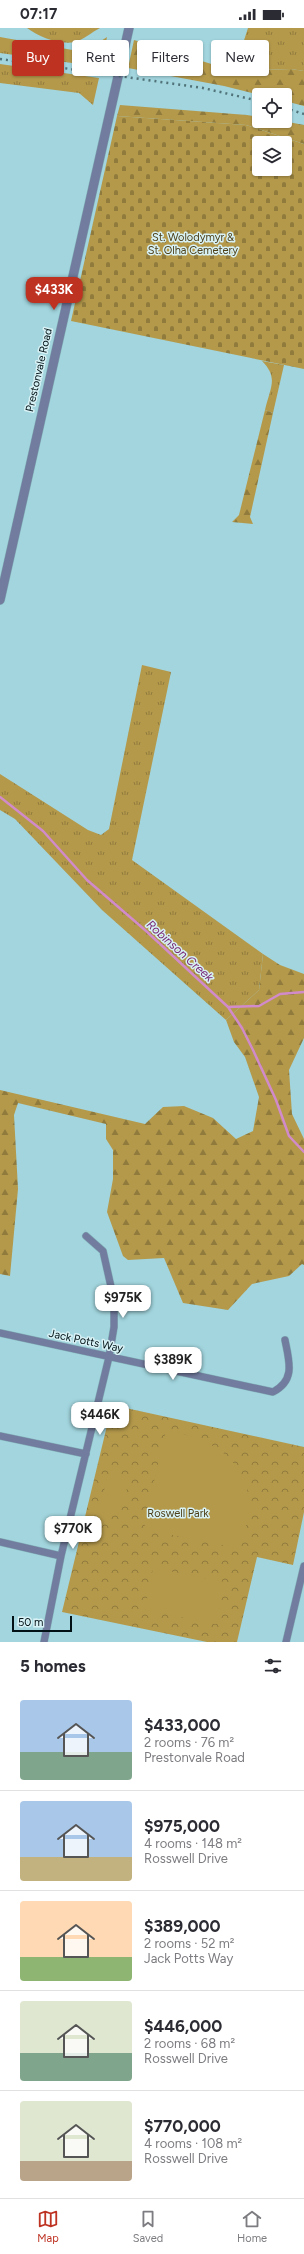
<!DOCTYPE html>
<html lang="en">
<head>
<meta charset="utf-8">
<style>
  :root { --surface:#fff; --page:#f7f7f7; --text:#2b2b33; --muted:#7c7c81; --line:#e1e1e2; --accent:#be3222 }
  body { margin:0; font-family:Figtree,sans-serif; background:var(--page); color:var(--text); height:100vh; display:flex; flex-direction:column; font-size:15px; white-space:nowrap }
  * { box-sizing:border-box; margin:0 }
  p { font-size:13px; color:var(--muted) }
  .icon { flex:none; width:22px; height:22px; fill:none; stroke:currentColor; stroke-width:2; stroke-linecap:round; stroke-linejoin:round }
  .map { position:relative; height:1614px; overflow:hidden }
  .drawer { display:flex; flex-direction:column; background:var(--surface); flex:1 }
  .drawer>* { flex:none }
  .banner { position:absolute; left:12px; top:12px; width:280px; height:36px; display:flex; gap:8px }
  .fabs { position:absolute; left:252px; top:60px; display:grid; gap:8px }
  .fabs a { display:grid; place-items:center; width:40px; height:40px; border-radius:4px; background:var(--surface); box-shadow:0 1px 3px #0004; font-size:20px }
  .scale { position:absolute; left:12px; bottom:10px; width:60px; box-sizing:border-box; padding-left:4px; border:2px solid #011115; border-top:0; font-size:11px; line-height:14px; white-space:nowrap; color:#011115; -webkit-text-stroke:3px #d7f1f5; paint-order:stroke }
  .price { position:absolute; translate:-50% -34px; padding:0 9px; border-radius:8px; background:#fff; color:#222; font-size:13px; line-height:26px; filter:drop-shadow(0 1px 2px #0008) }
  .price::after { content:''; position:absolute; left:50%; top:24px; width:12px; height:9px; margin-left:-6px; background:inherit; clip-path:polygon(0 0,100% 0,50% 100%) }
  .price.current { background:var(--accent); color:#fff }
  ul { padding:0; list-style:none }
  li { display:flex; align-items:center; gap:12px; height:100px; padding:0 20px }
  li+li { border-top:1px solid var(--line) }
  li span { display:grid; place-items:center; flex:none; width:112px; height:80px; border-radius:4px; color:#555 }
  li>.icon { margin-inline-start:auto }
  span .icon { width:48px; height:48px; fill:#fffc; stroke-width:1 }
  li b { font-size:17px }
  h2 { display:flex; justify-content:space-between; align-items:center; height:48px; padding:0 20px; font-size:17px }
  .pill { padding:0 14px; border-radius:4px; background:var(--surface); box-shadow:0 1px 3px #0004; font-size:14px; line-height:36px }
  .pill.current { background:var(--accent); color:#fff }
  .status { display:flex; justify-content:space-between; align-items:center; height:28px; padding:0 20px; background:var(--surface); direction:ltr }
  .status svg { height:11px; fill:currentColor }
  .tabs { display:flex; justify-content:space-around; align-items:center; height:56px; border-top:1px solid var(--line); background:var(--surface); font-size:11px; color:var(--muted) }
  .tabs a { display:grid; justify-items:center; gap:2px }
  .tabs .current { color:var(--accent) }
  .map>svg:first-child { display:block }
  .grass { fill:url(#grass-tufts) }
  .forest { fill:url(#forest-firs) }
  .cemetery { fill:url(#cemetery-stones); fill-rule:evenodd }
  .park { fill:url(#park-crowns) }
  .pitch { fill:#b4994b }
  .lines { fill:none; stroke-linecap:round; stroke-linejoin:round }
  .stream { stroke:#d18aca; stroke-width:2.5 }
  .minor-casing { stroke:#85b2ba; stroke-width:8 }
  .tertiary-casing { stroke:#85b2ba; stroke-width:10 }
  .minor { stroke:#717c9e; stroke-width:7 }
  .tertiary { stroke:#717c9e; stroke-width:9 }
  .rail { stroke:#507278; stroke-width:2.5; stroke-dasharray:2 4; stroke-linecap:butt }
  .labels { text-anchor:middle; dominant-baseline:central; stroke-width:3; stroke-linejoin:round; paint-order:stroke }
  .park-label { font-size:11px; fill:#4e4019; stroke:#d7f1f5 }
  .street-label { font-size:11px; fill:#011115; stroke:#d7f1f5 }
  .water-label { font-size:12px; font-style:italic; fill:#782573; stroke:#d7f1f5 }
</style>
</head>
<body>
<div class="status"><b>07:17</b><svg viewBox="0 0 49 12"><path d="M0 12V9h3v3zM5 12V6h3v6zM10 12V3h3v9zM15 12V0h3v12zM26 1h20v11H26zM47 4h2v5h-2z"/></svg></div>
<div class="map">
<svg width="304" height="1614" viewBox="0 0 304 1614">
  <defs>
    <pattern id="grass-tufts" width="24" height="20" patternUnits="userSpaceOnUse"><rect width="24" height="20" fill="#b4994b"/><path d="M3 7l-1-3M5 7V3M7 7l1-3M15 17l-1-3M17 17v-4M19 17l1-3" fill="none" stroke="#907b3d"/></pattern>
    <pattern id="forest-firs" width="22" height="20" patternUnits="userSpaceOnUse"><rect width="22" height="20" fill="#b4994b"/><path d="M5 1l3.5 6h-7zM16 11l3.5 6h-7z" fill="#907b3d"/></pattern>
    <pattern id="cemetery-stones" width="16" height="16" patternUnits="userSpaceOnUse"><rect width="16" height="16" fill="#b4994b"/><path d="M2 7V4a2 2 0 0 1 4 0v3zM10 15v-3a2 2 0 0 1 4 0v3z" fill="#907b3d"/></pattern>
    <pattern id="park-crowns" width="20" height="18" patternUnits="userSpaceOnUse"><rect width="20" height="18" fill="#b4994b"/><path d="M2 6a3 3 0 1 1 6 0M12 15a3 3 0 1 1 6 0" fill="none" stroke="#907b3d"/></pattern>
  </defs>
  <rect width="100%" height="100%" fill="#a2d5de"/>
  <path class="grass" d="M27,0H100C92,4 83,12 75,14C59,17 39,9 27,0Z
    M248,0H304V43L291,41L234,43Z
    M0,9L78,23L92,19L107,9L101,39L0,25Z
    M0,36L99,50L93,77L79,65L0,55Z
    M262,333L284,337L273,385L265,382C270,360 279,350 262,333Z
    M142,637L171,644L132,832L263,926L259,962L226,992L102,882L15,791L0,782V746L88,802L101,807L109,801Z"/>
  <path class="forest" d="M134,12L234,43L291,41L304,43V78L285,73V67H260L224,58L128,40Z
    M120,77L247,87L259,89V93H283L304,97V116L246,97L117,88Z
    M265,382L273,385L250,489L253,496L232,494L239,487Z
    M263,926L280,937L304,946V1010L289,1042L292,1086L304,1111V1237L302,1236L289,1248L252,1256L228,1282L183,1275L164,1230L128,1232L123,1228L107,1184L113,1151V1122L106,1111V1096L18,1075L14,1087L18,1161L10,1248L0,1246V1062L145,1096L163,1079L184,1078L213,1090L236,1111L253,1103L259,1069L245,1029L234,1014L226,992L259,962Z"/>
  <path class="cemetery" d="M117,88L246,97L304,116V341L71,293ZM259,115H285V141H259Z"/>
  <path class="park" d="M112,1377L304,1419V1484L293,1537L257,1529L237,1614H207L62,1584Z"/>
  <path class="pitch" d="M166,1403C209,1408 251,1433 249,1481C249,1494 242,1508 238,1520L148,1502L144,1496Z
    M111,1447H121L127,1455C127,1466 123,1490 109,1488C104,1487 102,1484 100,1479L107,1451Z
    M153,1540L224,1554L216,1596L145,1582Z"/>
  <g class="lines">
    <path class="stream" d="M0,769L43,803L87,852L145,902L228,979L242,1000L253,1022L276,1072L289,1108L304,1124
      M228,979L259,978L280,966L304,964"/>
    <g class="minor-casing">
      <path id="minor" d="M0,1305L273,1364C296,1352 289,1333 285,1312
        M0,1408L86,1426
        M0,1514L61,1528
        M44,1614L61,1528L109,1329L114,1299V1272L103,1223L86,1208
        M286,1614L304,1538"/>
    </g>
    <g class="tertiary-casing">
      <path id="tertiary" d="M0,572L129,0"/>
    </g>
    <use href="#minor" class="minor"/>
    <use href="#tertiary" class="tertiary"/>
    <path class="rail" d="M0,31L203,60L259,73
      M285,80L304,86"/>
  </g>
  <g class="labels">
    <g class="park-label">
      <text x="193" y="209">St. Wolodymyr &amp;<tspan x="193" dy="13">St. Olha Cemetery</tspan></text>
      <text x="178" y="1485">Roswell Park</text>
    </g>
    <g class="street-label">
      <text transform="translate(39 342) rotate(-77)">Prestonvale Road</text>
      <text transform="translate(86 1313) rotate(12)">Jack Potts Way</text>
    </g>
    <g class="water-label">
      <text transform="translate(180 923) rotate(42)">Robinson Creek</text>
    </g>
  </g>
</svg>
<div class="fabs">
<a><svg class="icon" aria-label="locate" viewBox="0 0 24 24"><circle cx="12" cy="12" r="6"/><path d="M12 2v4M12 18v4M2 12h4M18 12h4"/></svg></a>
<a><svg class="icon" aria-label="layers" viewBox="0 0 24 24"><path d="M12 4l9 5-9 5-9-5zM3 14l9 5 9-5"/></svg></a>
</div>
<div class="scale">50 m</div>
<b class="price current" style="left:54px;top:283px">$433K</b>
<b class="price" style="left:123px;top:1291px">$975K</b>
<b class="price" style="left:173px;top:1353px">$389K</b>
<b class="price" style="left:100px;top:1408px">$446K</b>
<b class="price" style="left:73px;top:1522px">$770K</b>
<div class="banner">
<a class="pill current">Buy</a>
<a class="pill">Rent</a>
<a class="pill">Filters</a>
<a class="pill">New</a>
</div>
</div>
<section class="drawer">
<h2>5 homes<svg class="icon" aria-label="filters" viewBox="0 0 24 24"><path d="M4 7h16M4 17h16"/><circle cx="9" cy="7" r="2"/><circle cx="15" cy="17" r="2"/></svg></h2>
<ul>
<li><span style="background:linear-gradient(#a9c7e8 65%,#7fa58c 0)"><svg class="icon" aria-label="home" viewBox="0 0 24 24"><path d="M3 11l9-7 9 7M6 9v11h12V9"/></svg></span><div><b>$433,000</b><p>2 rooms · 76 m²</p><p>Prestonvale Road</p></div></li>
<li><span style="background:linear-gradient(#a9c7e8 70%,#c2b280 0)"><svg class="icon" aria-label="home" viewBox="0 0 24 24"><path d="M3 11l9-7 9 7M6 9v11h12V9"/></svg></span><div><b>$975,000</b><p>4 rooms · 148 m²</p><p>Rosswell Drive</p></div></li>
<li><span style="background:linear-gradient(#ffd9b3 70%,#8fb573 0)"><svg class="icon" aria-label="home" viewBox="0 0 24 24"><path d="M3 11l9-7 9 7M6 9v11h12V9"/></svg></span><div><b>$389,000</b><p>2 rooms · 52 m²</p><p>Jack Potts Way</p></div></li>
<li><span style="background:linear-gradient(#dfe7d0 65%,#7fa58c 0)"><svg class="icon" aria-label="home" viewBox="0 0 24 24"><path d="M3 11l9-7 9 7M6 9v11h12V9"/></svg></span><div><b>$446,000</b><p>2 rooms · 68 m²</p><p>Rosswell Drive</p></div></li>
<li><span style="background:linear-gradient(#dfe7d0 75%,#b9a48a 0)"><svg class="icon" aria-label="home" viewBox="0 0 24 24"><path d="M3 11l9-7 9 7M6 9v11h12V9"/></svg></span><div><b>$770,000</b><p>4 rooms · 108 m²</p><p>Rosswell Drive</p></div></li>
</ul>
</section>
<nav class="tabs">
<a class="current"><svg class="icon" aria-label="map" viewBox="0 0 24 24"><path d="M3 6l6-2 6 2 6-2v14l-6 2-6-2-6 2zM9 4v14M15 6v14"/></svg>Map</a>
<a><svg class="icon" aria-label="saved" viewBox="0 0 24 24"><path d="M7 4h10v16l-5-4-5 4z"/></svg>Saved</a>
<a><svg class="icon" aria-label="home" viewBox="0 0 24 24"><path d="M3 11l9-7 9 7M6 9v11h12V9"/></svg>Home</a>
</nav>
</body>
</html>
